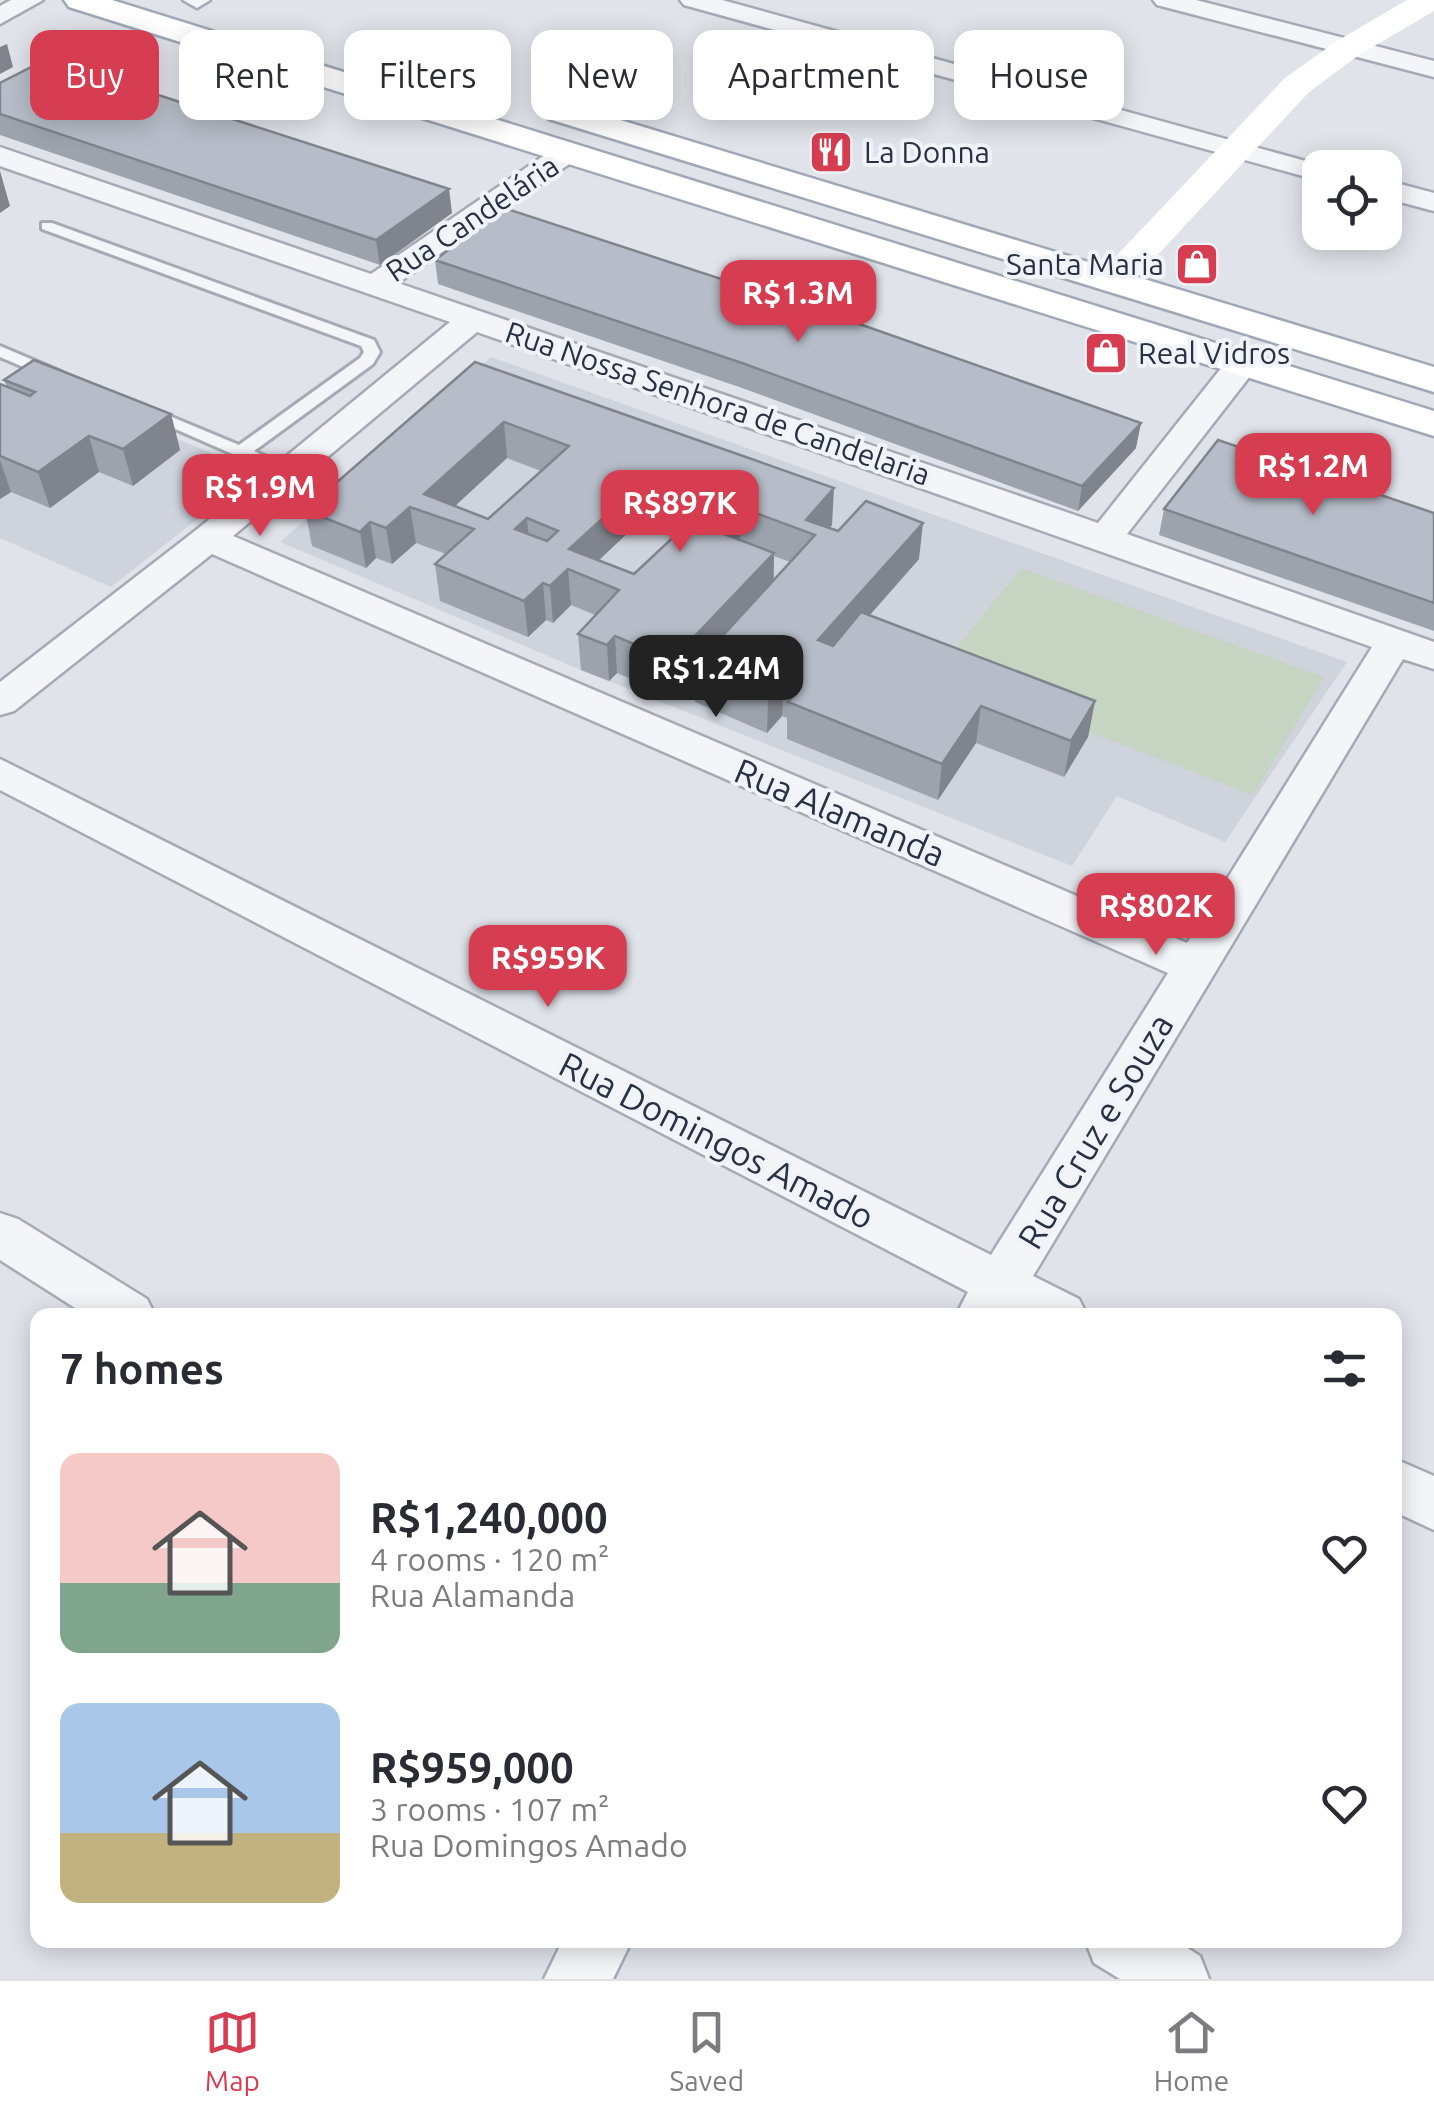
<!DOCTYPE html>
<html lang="en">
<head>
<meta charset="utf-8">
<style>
  :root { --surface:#fff; --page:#f7f7f7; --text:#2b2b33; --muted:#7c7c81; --line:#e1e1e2; --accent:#d73d50 }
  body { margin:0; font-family:Ubuntu,sans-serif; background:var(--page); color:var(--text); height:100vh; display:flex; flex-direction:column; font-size:38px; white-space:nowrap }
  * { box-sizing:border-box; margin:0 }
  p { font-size:32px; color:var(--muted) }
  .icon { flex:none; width:55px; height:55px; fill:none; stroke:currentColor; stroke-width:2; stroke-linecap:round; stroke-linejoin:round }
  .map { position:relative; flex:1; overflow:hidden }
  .side { position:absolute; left:30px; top:1308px; width:1372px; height:640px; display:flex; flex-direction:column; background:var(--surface); border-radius:20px; box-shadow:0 5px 25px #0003 }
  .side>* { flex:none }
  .guide { position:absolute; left:30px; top:30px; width:1375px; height:90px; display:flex; gap:20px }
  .buttons { position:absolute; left:1302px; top:150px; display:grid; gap:20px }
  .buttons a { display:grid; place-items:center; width:100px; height:100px; border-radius:20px; background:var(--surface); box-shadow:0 5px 25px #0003; font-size:50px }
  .price { position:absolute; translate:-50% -85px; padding:0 22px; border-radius:20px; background:var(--accent); color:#fff; font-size:32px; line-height:65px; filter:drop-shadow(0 2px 5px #0008) }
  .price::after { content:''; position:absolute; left:50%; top:60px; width:30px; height:22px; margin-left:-15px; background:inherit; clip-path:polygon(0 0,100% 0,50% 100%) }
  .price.on { background:#222; color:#fff }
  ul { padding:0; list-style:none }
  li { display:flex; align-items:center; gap:30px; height:250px; padding:0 30px }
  li span { display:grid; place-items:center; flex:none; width:280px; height:200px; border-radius:20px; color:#555 }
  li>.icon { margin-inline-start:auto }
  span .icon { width:120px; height:120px; fill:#fffc; stroke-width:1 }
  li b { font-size:42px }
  h2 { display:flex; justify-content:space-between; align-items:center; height:120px; padding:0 30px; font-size:42px }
  .tag { padding:0 35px; border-radius:20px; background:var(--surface); box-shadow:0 5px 25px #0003; font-size:35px; line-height:90px }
  .tag.on { background:var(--accent); color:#fff }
  .dock { display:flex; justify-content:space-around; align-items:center; height:140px; border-top:2px solid var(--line); background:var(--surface); font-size:28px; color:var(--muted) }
  .dock a { display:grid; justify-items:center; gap:5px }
  .dock .on { color:var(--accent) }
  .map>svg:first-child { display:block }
  .built { fill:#ced3dc }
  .green { fill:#c5d5c1 }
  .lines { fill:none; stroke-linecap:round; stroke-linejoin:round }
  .lane-casing { stroke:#a5abb5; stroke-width:6 }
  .street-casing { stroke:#a5abb5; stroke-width:5 }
  .primary-casing { stroke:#9fa8b7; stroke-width:5 }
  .lane { fill:#f3f5f8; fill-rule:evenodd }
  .street { fill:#f3f5f8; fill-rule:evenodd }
  .secondary { fill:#fff; fill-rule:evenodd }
  .primary { fill:#fff; fill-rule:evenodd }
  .wall { fill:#9da3ac; fill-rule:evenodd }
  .shaded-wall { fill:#80848c }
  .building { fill:#b7bdc8; stroke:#80848c; stroke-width:2.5; fill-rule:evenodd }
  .labels { text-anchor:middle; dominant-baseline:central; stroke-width:8; stroke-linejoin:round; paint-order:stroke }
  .far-poi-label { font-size:30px; fill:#283143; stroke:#f0f3f7; text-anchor:start }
  .far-street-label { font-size:30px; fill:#283143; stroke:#f0f3f7 }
  .street-label { font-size:35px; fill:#283143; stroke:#f0f3f7 }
</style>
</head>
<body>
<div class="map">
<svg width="1434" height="1979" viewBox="0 0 1434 1979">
  <rect width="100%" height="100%" fill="#e0e4ea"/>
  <path class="built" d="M491,357L1347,662L1225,842L1117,796L1072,866L581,670L280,542Z
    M31,380L197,447L256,473L111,587L0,538V401Z"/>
  <path class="green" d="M1021,568L1324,677L1253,795L936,673Z"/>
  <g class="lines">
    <g class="lane-casing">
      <path id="lane" d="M42,223H52L374,340L380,352L373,364L254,451L298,472L289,477L283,476L141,414L143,410H155L239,445L360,358L364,352L361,346L42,229Z
        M0,346L61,372L63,375L49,378L0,357Z"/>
    </g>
    <g class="street-casing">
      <path id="street" d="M11,0H43L0,24V6Z
        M183,0H210L197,8Z
        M680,0H722L1331,168H1320V181L1310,178L684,5Z
        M1153,0H1196L1434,61V77L1157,5Z
        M568,143L578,146L582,152L578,158L398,283L1098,523L1230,357H1254L1258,364L1254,371L1127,534L1434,642V669L1403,659L1033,1276L1079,1299L1087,1315H956L968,1292L0,790V759L991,1255L1168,973L212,554L14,711L0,715V682L195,531L450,322L0,166V147L371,274L558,146ZM477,332L1372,647L1187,943L233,536Z
        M1385,180L1434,193V211L1385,198Z
        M0,1213L18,1219L147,1299L155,1315H86L0,1260Z
        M1395,1459L1434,1476V1530L1395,1512Z
        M563,1940H632L613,1979H544Z
        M1085,1940H1175L1200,1956L1209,1979H1120L1094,1963Z"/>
    </g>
    <g class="primary-casing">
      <path id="primary" d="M64,0H112L1434,411V436L69,7Z
        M561,102L1434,367V392L549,119L544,112L549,105Z"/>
    </g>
    <use href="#lane" class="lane"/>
    <use href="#street" class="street"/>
    <path class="secondary" d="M1407,0H1434V11L1359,55L1309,92L1126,289L1113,292L1100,289L1094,281L1100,273L1285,78L1337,41Z"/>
    <use href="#primary" class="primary"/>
  </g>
  <path class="wall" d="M0,83L452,213L380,265L0,135Z
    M435,260L1136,448L1078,511L742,388L438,284Z
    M475,362L832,525L829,528L919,559L870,615L1095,701L1088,737L1064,777L976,743L938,800L787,739V718L782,716L767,733L695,702V674L673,697L617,673L609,681L581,670L578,634L595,615L571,605L553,623L546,620L528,637L440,601L435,564L446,554L416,543L392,564L376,558L366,568L312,546L305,510ZM507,458L541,471L488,519L455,506ZM651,511L687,524L634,574L598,561ZM774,556L790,562L774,580Z
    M4,380L171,414L180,450L133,486L99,472L50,508L11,492L0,499V384L7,387Z
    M1164,509L1434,513V631L1159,535Z"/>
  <path class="shaded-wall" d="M7,44L13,67L0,74V47Z
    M0,171L10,206L0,213Z
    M449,189L452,213L380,265L376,240Z
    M171,414L180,450L133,486L123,449Z
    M504,422L507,458L442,518L424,494Z
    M1141,423L1136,448L1078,511L1082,486Z
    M89,436L99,472L50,508L38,472Z
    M0,460L11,492L0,499Z
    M650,475L651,511L583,575L569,549Z
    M834,488L832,525L815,544V535L806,520Z
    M410,507L416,543L392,564L386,528Z
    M740,507V543L716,531Z
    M527,518L530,554L515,529Z
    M370,522L376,558L366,568L360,532Z
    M923,523L919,559L816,676L818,640Z
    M774,553L773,589L695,666V674L673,697L672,660Z
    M568,569L571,605L553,623L550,586Z
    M543,583L546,620L528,637L524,601Z
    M615,636L617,673L609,681L607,645Z
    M784,679L782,716L767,733L768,697Z
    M1095,701L1088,737L1064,777L1071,741Z
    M981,706L976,743L938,800L942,764Z"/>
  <path class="building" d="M47,59L449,189L376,240L0,114V83Z
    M504,208L865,326L1141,423L1082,486L742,363L435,260Z
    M34,360L171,414L123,449L89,436L38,472L0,456V384L30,396L35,392L4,380Z
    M475,362L834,488L806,520L838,531L866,501L923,523L818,640L833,646L861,612L1095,701L1071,741L981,706L942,764L788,702L801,687L784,679L768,697L695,666L815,535L740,507L716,531L774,553L672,660L615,636L607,645L578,634L619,590L568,569L550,586L543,583L524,601L435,564L474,529L410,507L386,528L370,522L360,532L305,510ZM504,422L569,446L488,519L424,494ZM650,475L715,498L634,574L569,549ZM527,518L558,531L547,541L515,529Z
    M1218,440L1434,513V603L1164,509Z"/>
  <defs>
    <g id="restaurant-square" transform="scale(2.25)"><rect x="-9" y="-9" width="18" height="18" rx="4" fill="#d73d50" stroke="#f0f3f7"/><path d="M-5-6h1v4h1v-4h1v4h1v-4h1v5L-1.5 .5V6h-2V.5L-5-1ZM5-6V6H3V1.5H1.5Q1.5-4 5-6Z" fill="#fff"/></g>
    <g id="shop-square" transform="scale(2.25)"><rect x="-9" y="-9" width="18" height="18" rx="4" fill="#d73d50" stroke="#f0f3f7"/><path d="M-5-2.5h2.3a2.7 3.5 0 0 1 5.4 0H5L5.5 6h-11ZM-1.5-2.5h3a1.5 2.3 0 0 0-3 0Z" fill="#fff"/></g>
  </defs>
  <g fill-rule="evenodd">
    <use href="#restaurant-square" x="831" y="152"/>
    <use href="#shop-square" x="1197" y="264"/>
    <use href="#shop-square" x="1106" y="353"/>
  </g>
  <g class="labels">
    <g class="far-poi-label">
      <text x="864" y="152">La Donna</text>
      <text x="1164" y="264" text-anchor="end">Santa Maria</text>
      <text x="1138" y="353">Real Vidros</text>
    </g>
    <g class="far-street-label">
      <text transform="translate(472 218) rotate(-34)">Rua Candelária</text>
      <text transform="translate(718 403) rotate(19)">Rua Nossa Senhora de Candelaria</text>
    </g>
    <g class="street-label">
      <text transform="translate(840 812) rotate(23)">Rua Alamanda</text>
      <text transform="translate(1095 1131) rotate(-59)">Rua Cruz e Souza</text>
      <text transform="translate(717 1140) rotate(27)">Rua Domingos Amado</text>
    </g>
  </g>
</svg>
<div class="buttons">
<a><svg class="icon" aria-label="locate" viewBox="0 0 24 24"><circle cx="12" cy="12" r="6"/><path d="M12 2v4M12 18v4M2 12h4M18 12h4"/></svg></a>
</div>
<b class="price" style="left:798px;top:345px">R$1.3M</b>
<b class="price" style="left:1313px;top:518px">R$1.2M</b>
<b class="price" style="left:260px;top:539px">R$1.9M</b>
<b class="price" style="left:680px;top:555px">R$897K</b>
<b class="price on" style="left:716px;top:720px">R$1.24M</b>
<b class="price" style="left:1156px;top:958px">R$802K</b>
<b class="price" style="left:548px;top:1010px">R$959K</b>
<div class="guide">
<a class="tag on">Buy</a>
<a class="tag">Rent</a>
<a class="tag">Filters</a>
<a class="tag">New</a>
<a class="tag">Apartment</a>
<a class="tag">House</a>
</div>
<section class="side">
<h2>7 homes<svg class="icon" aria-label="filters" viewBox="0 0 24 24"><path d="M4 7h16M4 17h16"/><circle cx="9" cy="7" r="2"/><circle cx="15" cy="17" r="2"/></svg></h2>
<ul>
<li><span style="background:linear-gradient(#f6c9c9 65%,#7fa58c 0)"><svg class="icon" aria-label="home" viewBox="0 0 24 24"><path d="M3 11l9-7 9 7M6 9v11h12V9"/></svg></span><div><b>R$1,240,000</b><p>4 rooms · 120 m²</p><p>Rua Alamanda</p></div><svg class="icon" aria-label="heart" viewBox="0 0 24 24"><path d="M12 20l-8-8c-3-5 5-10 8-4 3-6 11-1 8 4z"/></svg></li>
<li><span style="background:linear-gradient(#a9c7e8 65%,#c2b280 0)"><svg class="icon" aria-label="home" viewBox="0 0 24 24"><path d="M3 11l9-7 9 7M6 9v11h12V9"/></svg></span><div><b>R$959,000</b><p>3 rooms · 107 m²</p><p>Rua Domingos Amado</p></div><svg class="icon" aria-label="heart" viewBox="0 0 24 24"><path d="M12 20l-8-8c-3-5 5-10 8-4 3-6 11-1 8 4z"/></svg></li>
</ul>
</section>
</div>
<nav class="dock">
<a class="on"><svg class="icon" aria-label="map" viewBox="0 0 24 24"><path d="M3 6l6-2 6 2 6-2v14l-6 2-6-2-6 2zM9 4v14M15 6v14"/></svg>Map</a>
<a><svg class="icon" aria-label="saved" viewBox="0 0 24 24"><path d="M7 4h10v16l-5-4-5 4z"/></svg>Saved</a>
<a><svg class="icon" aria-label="home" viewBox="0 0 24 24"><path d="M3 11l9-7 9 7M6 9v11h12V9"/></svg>Home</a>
</nav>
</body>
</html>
